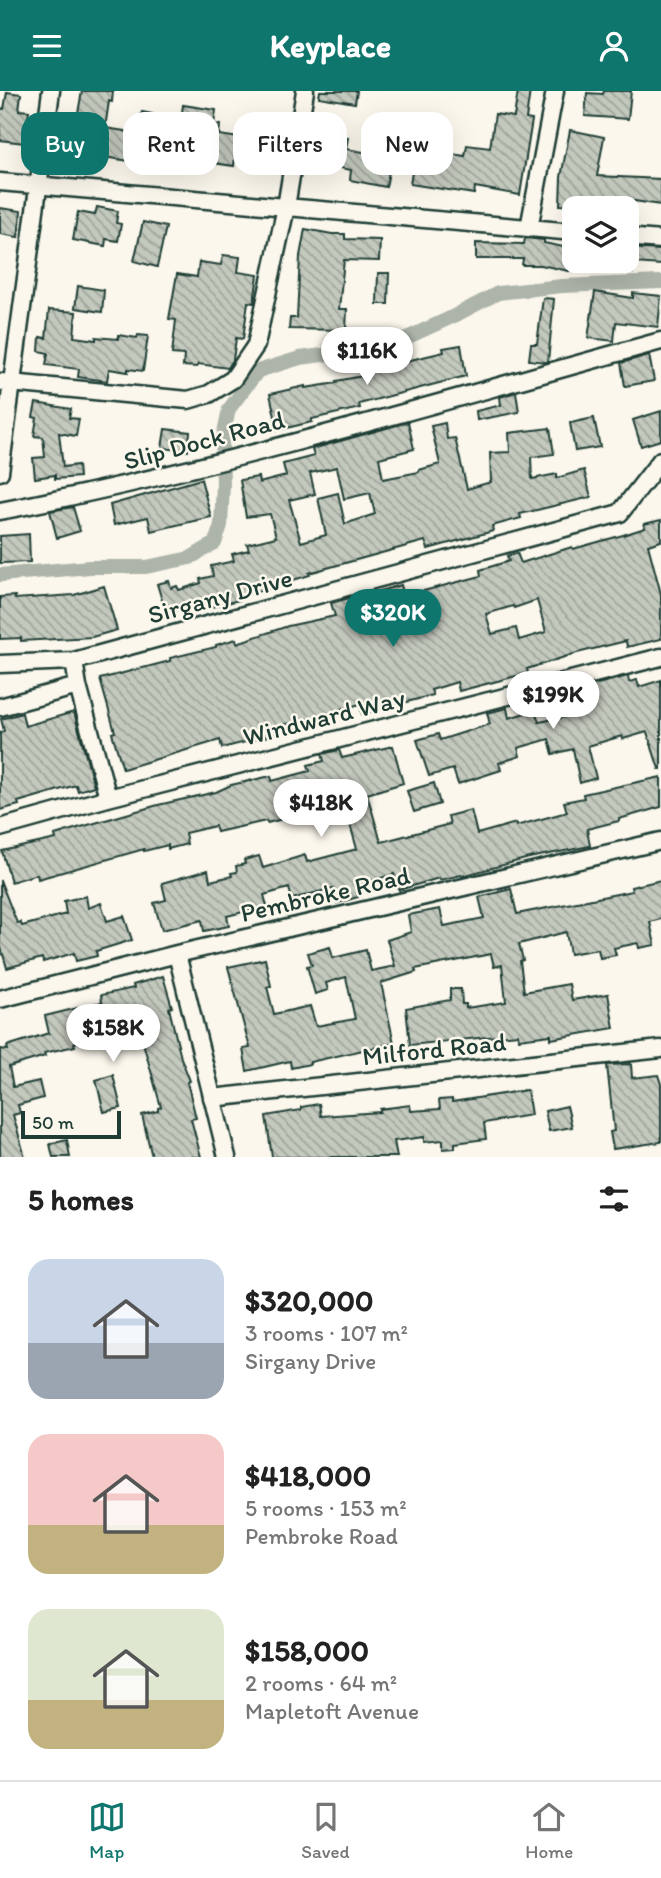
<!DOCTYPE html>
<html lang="en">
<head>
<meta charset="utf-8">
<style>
  :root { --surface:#fff; --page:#f6f6f6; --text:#222; --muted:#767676; --line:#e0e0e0; --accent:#0f766e }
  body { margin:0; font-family:Itim,sans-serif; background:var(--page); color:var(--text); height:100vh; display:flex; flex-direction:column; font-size:26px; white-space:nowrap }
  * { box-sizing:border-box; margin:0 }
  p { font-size:23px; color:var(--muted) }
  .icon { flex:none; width:38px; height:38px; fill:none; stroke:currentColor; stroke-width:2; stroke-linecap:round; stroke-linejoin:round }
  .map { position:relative; height:1066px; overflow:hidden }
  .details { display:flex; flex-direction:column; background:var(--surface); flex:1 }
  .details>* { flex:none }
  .banner { position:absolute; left:21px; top:21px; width:620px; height:63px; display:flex; gap:14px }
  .tools { position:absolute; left:562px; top:105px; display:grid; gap:14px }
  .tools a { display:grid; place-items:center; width:77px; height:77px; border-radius:14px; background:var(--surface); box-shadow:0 7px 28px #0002; font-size:35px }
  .scale { position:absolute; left:21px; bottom:18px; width:100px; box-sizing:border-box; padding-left:7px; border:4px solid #1f3d34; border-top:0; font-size:19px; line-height:24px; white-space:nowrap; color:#1f3d34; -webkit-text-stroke:5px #fbf7ec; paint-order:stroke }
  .price { position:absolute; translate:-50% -60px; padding:0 16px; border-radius:24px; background:#fff; color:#222; font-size:23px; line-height:46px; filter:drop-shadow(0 2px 4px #0008) }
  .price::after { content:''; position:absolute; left:50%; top:42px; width:21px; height:16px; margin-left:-10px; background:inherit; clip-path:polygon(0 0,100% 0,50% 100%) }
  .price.current { background:var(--accent); color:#fff }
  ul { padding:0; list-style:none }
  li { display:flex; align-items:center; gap:21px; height:175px; padding:0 28px }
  li span { display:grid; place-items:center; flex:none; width:196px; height:140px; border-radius:21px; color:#555 }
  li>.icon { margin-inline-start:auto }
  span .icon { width:84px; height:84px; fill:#fffc; stroke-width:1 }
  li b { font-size:30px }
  h2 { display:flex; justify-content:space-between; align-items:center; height:84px; padding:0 28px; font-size:30px }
  .pill { padding:0 24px; border-radius:21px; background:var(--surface); box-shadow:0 7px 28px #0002; font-size:24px; line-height:63px }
  .pill.current { background:var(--accent); color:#fff }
  header { display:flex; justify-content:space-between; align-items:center; height:91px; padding:0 28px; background:var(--accent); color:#fff; font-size:32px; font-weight:700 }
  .menu { display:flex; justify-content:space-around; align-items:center; height:98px; border-top:2px solid var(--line); background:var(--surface); font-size:19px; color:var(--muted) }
  .menu a { display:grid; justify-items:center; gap:4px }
  .menu .current { color:var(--accent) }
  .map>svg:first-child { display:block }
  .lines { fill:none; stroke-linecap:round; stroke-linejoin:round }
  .canal { stroke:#adb4aa; stroke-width:14 }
  .building { fill:url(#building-back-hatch); stroke:#1f3d34; stroke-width:2; fill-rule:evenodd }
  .minor-casing { stroke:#1f3d34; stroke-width:21 }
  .minor { stroke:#fbf7ec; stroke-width:16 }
  .labels { text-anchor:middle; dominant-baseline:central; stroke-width:5; stroke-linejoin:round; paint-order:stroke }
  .street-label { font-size:26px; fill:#1f3d34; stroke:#fbf7ec }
</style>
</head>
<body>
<header><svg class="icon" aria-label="menu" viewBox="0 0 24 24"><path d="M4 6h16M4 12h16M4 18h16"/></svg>Keyplace<svg class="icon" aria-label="person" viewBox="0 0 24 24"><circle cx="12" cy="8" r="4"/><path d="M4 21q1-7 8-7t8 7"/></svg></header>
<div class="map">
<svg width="661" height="1066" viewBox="0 0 661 1066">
  <defs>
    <pattern id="building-back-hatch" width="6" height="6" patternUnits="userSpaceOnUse" patternTransform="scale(1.75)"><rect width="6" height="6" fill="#c4c9be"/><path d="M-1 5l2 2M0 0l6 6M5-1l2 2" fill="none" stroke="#9fa49b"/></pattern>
  </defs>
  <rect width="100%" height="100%" fill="#fbf7ec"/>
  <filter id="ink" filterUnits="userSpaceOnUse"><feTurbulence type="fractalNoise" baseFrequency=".0143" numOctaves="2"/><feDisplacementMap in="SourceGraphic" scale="14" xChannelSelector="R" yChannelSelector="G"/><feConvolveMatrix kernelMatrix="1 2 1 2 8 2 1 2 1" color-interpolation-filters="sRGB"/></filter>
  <g filter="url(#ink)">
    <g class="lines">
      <path class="canal" d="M0,484L90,476H146L190,467L215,452L221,434L223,393L222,351L229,318L258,280L300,267L389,255L452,226L498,202L562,195L661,191"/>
    </g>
    <path class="building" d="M82,0H113L112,11L109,10L105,37L138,42L142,21L152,23L151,25L181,29L183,14L216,19L214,33L220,34L219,44L246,48L249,33L281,39L275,71L235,64L234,75L186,68V71L175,69L176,60L146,56L143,72L71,61Z
      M320,0H357L355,12L319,6Z
      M518,0H530L526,28L532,29L520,104L475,96L474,103L410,93L416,58L465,65L467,54L490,57L495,23L514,26Z
      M604,0H631L628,28L585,25L587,2L603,3Z
      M7,1L21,3L19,19L29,20L24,52L0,49V17L4,18Z
      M570,39L604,46L597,85L661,88V114L634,110L633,118L560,114L561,86Z
      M321,45L348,47L346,58L392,66L386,96L350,89L351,79L316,72Z
      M97,116L118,120L116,132L121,133L118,150L106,148L105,155L73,149L78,121L95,124Z
      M0,117L21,120L18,146L0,143Z
      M143,131L166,136L157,176L134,170Z
      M305,138L332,143H345V148L380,149L379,170L344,169L339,218H347L346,239L289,238L290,227H297L300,165Z
      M525,147L544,149V152L573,158L569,180L541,174H522L523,168H476V152L524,153Z
      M626,157L661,159V174L634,172L633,182L591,177V170H626Z
      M223,164L240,166L238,181L258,184L254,212L248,211L243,248L236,247L233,269L228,277L198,273L197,276L183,275L184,264L172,263L176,229L169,228L177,183L197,186L199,171L221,174Z
      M378,182H389L388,213H377Z
      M78,195L104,199L102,221L75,217Z
      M595,201L633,207V202L661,205L658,236L616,231L614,250L588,247Z
      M543,207L554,208L548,271H545L529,269L531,253H537Z
      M49,219L76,221L74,246L96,249V246L118,248V244L137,247L138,244L148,245L143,280L128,278V281L109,278L107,290L78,286L79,278L46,274L48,262L39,260L40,246L46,247Z
      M461,254L466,285L359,313L360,317L312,328V331L278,339L270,303L305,295V297L337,292L336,290L368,284L365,272L404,263L406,270L444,261L443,257Z
      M649,264L654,290L625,295L621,272Z
      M516,301L519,321L477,329L476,320L501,314L500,306Z
      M36,312L71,318L69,327L79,328L76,345L59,342L63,376L78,374L79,386L55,388V384L35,387L33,367L45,366L43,346L34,345L37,327L33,326Z
      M661,320V349L641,355L633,329Z
      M594,327L600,356L575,360L570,332Z
      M408,331L414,358L379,367L383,388L419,381V379L440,373L431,335L445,332L447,348L455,347L467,398L491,391L490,362L510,361L509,342L550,337L554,363L531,366L532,388L557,383V387L584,379L591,406L520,423L521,427L492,435L493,440L428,458L425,450L309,482L310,484L277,494V496L238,505L239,509L207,517L205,510L166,522L157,493L169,490L171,497L177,495L179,499L201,492L200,488L213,485L211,475L234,470L232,463L249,459L247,453L276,446L270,423L246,426L240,389L258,386L259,392L286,385L283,373L314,365L312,358ZM337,376L344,408L370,402L375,423L345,433L338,402L318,407L326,444L301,451L289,409L315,403L310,382Z
      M165,338L190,341L188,360L162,357Z
      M201,388L211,426L151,440L148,426L114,434L110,414Z
      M73,416L80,440L57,447L50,420Z
      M661,429V450L648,454L661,503V548L627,556L626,550L577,562L527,578L528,582L459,600L457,591L431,599L433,604L362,623L360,613L331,621L332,626L313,630L312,627L283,634L284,641L222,657L220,649L123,678L112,642L115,641L100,588L170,570V567L216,556V554L236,548L237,552L288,535L335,525L331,512L353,506L358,520L383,512L380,500L401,494L404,505L481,485L480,479L509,470L507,465L517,462L521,472L572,456L573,458L623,444L645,437L644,433ZM537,509L546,541L519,549L516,537L492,543L486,523L513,515L514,517Z
      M29,443L30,471L0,472V445Z
      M104,495L117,539L92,546L21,550V547L0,548V506L15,505V508L74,504Z
      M628,585L629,591L637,589L639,596L661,589V678H659L647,641L623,648L622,645L588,655L596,687L580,692L573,658L553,663L549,648L518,657L520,665L499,672L501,679L458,693L453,678L429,685L417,649L438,643L440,649L490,633L487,622L507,617L509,627L535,619L539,631L564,626L559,603Z
      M74,621L94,695L78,700L76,694L18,711L19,714L0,719V642L4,640L1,628L22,622L25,635Z
      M393,655L403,692L367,703L381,751L450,733L448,725L471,719L477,743L516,732V735L567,721L564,711L584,707L583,703L661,686V716L619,728V730L587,738L590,755L529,767L462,785L461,784L440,789L439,787L399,799L394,783L355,795L358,806L337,812L333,797L292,808L289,797L264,804L267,815L227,825L229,835L204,840L202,829L162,839L154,812L166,809L162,792L208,779L210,790L232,785L231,782L237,781L236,775L245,773L244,769L259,765L263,777L305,764L307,771L357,758L344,712L267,732L266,730L217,741L215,735L185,742L187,753L168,758V754L144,760V758L38,788L37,783L11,791L2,760L56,748L55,744L81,736L158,714L216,701L231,694L271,685L272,690L310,680L308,674L324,670L322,663L339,659L342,667Z
      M434,692L440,713L414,721L407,700Z
      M0,789L17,832L20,831L22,835L66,823L64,810L86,805L88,817L101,812L107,830L124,825L132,849L96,860L97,865L76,870L74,862L43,871L42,867L7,877L0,853Z
      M661,789V828L650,831L655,854L639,857L638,852L614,857L616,864L600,867L598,858L570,863L566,841L519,853L523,869L520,870L524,901L569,893L572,909L608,903L614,937L551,948V944L519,948L518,943L410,954L406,917L450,909V898H461L462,913H466V917L506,911L502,874L494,876L491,863L415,878L416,881L381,892L394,952L310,971V973L291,977L290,970L247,980L243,958L250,957L228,876L265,868L271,895L267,896L274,923L310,915L316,935L355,928L346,886L326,892L328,899L315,903L307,875L312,874L308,862L330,856L333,867L366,859L371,880L395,875L387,849L411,841L408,824L440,818L444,835L484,827L479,806L511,798L517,823L632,800L631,796Z
      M163,885L172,916L169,917L181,967L190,990L187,991L196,1027L191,1028L201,1066H152L142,1024L158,1020V1017L161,1016L142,948L114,954L111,942L74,952L75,955L44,962L45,965L9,976L13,996L39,990L43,1007L18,1014L20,1022L13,1024L25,1066H0V958L8,959L7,955L49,942L45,925L102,911L101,904L134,897L133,894Z
      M631,973L632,987L658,984L661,993V1051L613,1058L610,1041L614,1040L607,974Z
      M113,984L121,1017L104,1021L96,989Z
      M527,999L531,1024L484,1032L486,1048L455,1052V1057L443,1058V1049L424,1051V1046L394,1050L397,1066H272L266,1025L301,1019V1016L319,1013L321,1025L380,1021V1018L410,1014L411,1020L440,1018L439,1009L452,1008V1011Z
      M567,1015L572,1036L549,1040L545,1020Z
      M67,1049L70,1066H53L50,1053Z"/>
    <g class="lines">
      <g class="minor-casing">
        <path id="minor" d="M0,91L574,141
          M529,137L555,0
          M626,146L661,149
          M0,291L188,309L209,303L233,288L256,254L286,116L305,0
          M0,381L51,0
          M0,420C223,377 442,310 661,250
          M0,573L74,570
          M78,595L108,707
          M0,616L78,595L74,570L620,422L661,369
          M0,737L108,707L661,566
          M177,863L227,1066
          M0,908L177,863L661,750
          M212,1007L661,958"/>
      </g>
      <use href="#minor" class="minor"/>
    </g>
  </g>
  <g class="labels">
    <g class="street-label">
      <text transform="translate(204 349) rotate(-15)">Slip Dock Road</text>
      <text transform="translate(220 505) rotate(-15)">Sirgany Drive</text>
      <text transform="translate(324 626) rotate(-14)">Windward Way</text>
      <text transform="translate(325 803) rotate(-13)">Pembroke Road</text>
      <text transform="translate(434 958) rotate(-6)">Milford Road</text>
    </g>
  </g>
</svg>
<div class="tools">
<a><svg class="icon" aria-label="layers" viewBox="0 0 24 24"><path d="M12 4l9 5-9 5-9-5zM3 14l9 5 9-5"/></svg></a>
</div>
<div class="scale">50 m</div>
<b class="price" style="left:367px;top:296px">$116K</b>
<b class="price current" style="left:393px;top:558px">$320K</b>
<b class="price" style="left:553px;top:640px">$199K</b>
<b class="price" style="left:321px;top:748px">$418K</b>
<b class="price" style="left:113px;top:973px">$158K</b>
<div class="banner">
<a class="pill current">Buy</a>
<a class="pill">Rent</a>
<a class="pill">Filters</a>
<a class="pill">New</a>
</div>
</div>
<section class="details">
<h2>5 homes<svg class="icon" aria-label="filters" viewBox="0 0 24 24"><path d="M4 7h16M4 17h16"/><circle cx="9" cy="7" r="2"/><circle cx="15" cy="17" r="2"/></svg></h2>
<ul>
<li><span style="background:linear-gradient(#c9d6e8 60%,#9aa5b1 0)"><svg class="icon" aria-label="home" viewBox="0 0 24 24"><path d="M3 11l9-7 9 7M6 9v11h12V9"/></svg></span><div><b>$320,000</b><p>3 rooms · 107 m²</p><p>Sirgany Drive</p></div></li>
<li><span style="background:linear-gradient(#f6c9c9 65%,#c2b280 0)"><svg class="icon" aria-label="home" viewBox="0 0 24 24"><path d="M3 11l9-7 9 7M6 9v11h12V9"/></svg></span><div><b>$418,000</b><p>5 rooms · 153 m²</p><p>Pembroke Road</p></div></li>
<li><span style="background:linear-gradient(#dfe7d0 65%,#c2b280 0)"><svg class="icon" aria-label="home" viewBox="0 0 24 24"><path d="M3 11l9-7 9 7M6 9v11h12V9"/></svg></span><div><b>$158,000</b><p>2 rooms · 64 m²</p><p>Mapletoft Avenue</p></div></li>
</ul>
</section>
<nav class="menu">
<a class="current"><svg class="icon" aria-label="map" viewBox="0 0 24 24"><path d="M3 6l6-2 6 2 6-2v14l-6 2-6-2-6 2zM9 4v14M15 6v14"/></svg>Map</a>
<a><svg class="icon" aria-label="saved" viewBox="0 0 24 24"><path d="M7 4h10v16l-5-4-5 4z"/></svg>Saved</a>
<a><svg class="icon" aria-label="home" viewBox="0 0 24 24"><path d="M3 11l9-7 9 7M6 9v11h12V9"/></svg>Home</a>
</nav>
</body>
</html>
